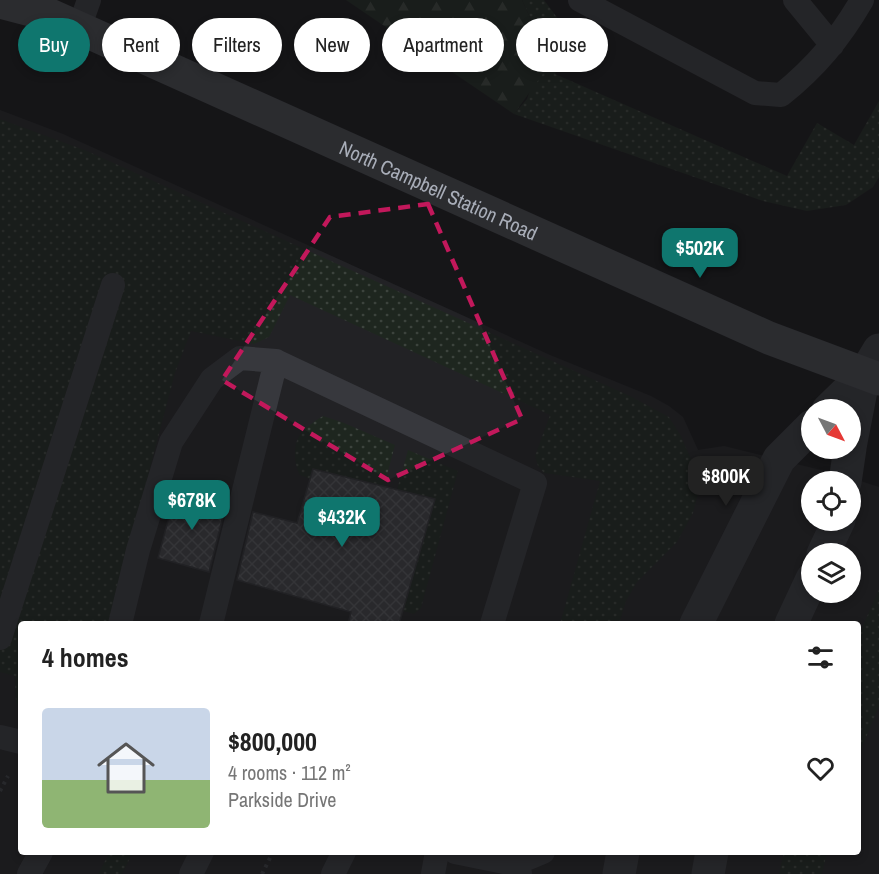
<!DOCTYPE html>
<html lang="en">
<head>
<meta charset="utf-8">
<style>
  :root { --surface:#fff; --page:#f6f6f6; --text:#222; --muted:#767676; --line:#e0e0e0; --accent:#0f766e }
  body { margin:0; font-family:"Archivo Narrow",sans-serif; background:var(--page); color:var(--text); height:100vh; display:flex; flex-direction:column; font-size:22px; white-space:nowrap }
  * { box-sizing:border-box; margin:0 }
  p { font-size:20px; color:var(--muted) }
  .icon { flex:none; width:33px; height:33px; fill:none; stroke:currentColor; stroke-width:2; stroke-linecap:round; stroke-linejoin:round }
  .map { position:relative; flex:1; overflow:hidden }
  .side { position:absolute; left:18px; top:621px; width:843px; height:234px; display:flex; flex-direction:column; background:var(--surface); border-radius:6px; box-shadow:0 3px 9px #0003 }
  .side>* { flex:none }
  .top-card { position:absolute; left:18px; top:18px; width:843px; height:54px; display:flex; gap:12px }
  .needle { width:39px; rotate:131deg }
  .buttons { position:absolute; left:801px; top:399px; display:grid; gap:12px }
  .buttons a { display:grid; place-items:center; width:60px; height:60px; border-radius:50%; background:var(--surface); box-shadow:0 3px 9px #0003; font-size:30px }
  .price { position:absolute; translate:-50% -51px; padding:0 14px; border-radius:12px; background:var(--accent); color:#fff; font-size:20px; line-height:39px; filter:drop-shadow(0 2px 3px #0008) }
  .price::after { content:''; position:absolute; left:50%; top:36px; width:18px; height:14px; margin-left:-9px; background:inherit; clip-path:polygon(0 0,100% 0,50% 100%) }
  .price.selected { background:#222; color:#fff }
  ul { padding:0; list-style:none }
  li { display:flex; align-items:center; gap:18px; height:150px; padding:0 24px }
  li+li { border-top:2px solid var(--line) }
  li span { display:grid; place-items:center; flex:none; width:168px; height:120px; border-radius:6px; color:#555 }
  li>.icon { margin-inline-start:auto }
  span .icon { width:72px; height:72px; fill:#fffc; stroke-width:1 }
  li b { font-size:26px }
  h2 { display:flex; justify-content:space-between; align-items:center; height:72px; padding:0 24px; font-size:26px }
  .pill { padding:0 21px; border-radius:27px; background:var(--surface); box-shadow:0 3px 9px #0003; font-size:21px; line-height:54px }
  .pill.selected { background:var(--accent); color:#fff }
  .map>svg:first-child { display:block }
  .built { fill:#222225; fill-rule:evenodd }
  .grass { fill:url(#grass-dots) }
  .forest { fill:url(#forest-firs) }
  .building { fill:url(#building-cross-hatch); stroke:#303034; stroke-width:1.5 }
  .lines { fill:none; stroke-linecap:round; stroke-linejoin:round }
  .path { stroke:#3d3f44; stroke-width:4; stroke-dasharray:3 4.5; stroke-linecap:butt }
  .service { stroke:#37383d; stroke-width:24 }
  .tertiary { stroke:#37383d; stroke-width:33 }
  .secondary { stroke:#45474d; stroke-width:33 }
  .marked { fill:none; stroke:#c2185b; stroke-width:4.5; stroke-dasharray:12 8; stroke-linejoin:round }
  .labels { text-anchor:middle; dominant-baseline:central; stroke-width:4.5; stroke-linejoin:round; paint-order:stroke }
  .street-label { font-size:20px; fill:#a8adb8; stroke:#111113 }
</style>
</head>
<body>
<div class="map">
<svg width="879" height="874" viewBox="0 0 879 874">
  <defs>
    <pattern id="grass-dots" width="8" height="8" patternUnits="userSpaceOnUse" patternTransform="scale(1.5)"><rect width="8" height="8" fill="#1e261f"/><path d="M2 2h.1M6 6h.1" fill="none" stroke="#3c433d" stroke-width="1.8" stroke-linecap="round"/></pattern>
    <pattern id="forest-firs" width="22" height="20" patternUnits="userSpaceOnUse" patternTransform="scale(1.5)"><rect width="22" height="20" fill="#1e261f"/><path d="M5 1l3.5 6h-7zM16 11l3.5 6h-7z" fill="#3c433d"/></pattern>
    <pattern id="building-cross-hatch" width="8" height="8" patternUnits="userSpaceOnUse" patternTransform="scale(1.5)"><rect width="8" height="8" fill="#404145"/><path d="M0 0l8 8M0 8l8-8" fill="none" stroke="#595a5e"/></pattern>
  </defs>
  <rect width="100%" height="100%" fill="#161618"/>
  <path class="built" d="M0,110L63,134L550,355L651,396L669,406L683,417L698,450L724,446L845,476L879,487V874H0ZM812,482H850V520H812ZM812,554H850V592H812ZM21,624H858V852H21Z"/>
  <path class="grass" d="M522,0H544L573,39L555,74L787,176L817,123L854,145L879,101V177L873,187L846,205L807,211L763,201L514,114L527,99L544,48Z
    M0,119L87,151L630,396L669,417L681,436L694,466L700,486L693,513L677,542L637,582L626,601L619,624H560L600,481L544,473L538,466L535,456L550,415L290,295L269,337L254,344L191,331L175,373L109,624H21V707L16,703L15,676L0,672Z
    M323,416L344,423L395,445L384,486L313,469L310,479L300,475C294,465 293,446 299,436C304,428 315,421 323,416Z
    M408,450L458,471L421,608L414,614L403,611L435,499L397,490Z
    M879,589V706L858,757V637Z
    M110,852H133L122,874H98Z
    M784,852H827L822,874H779Z"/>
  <path class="forest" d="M346,0H522L544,48L547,68L514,114Z"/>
  <path class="building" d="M313,469L435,499L399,624H348L351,612L237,580L253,512L297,523Z
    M176,491L226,504L209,572L158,558Z"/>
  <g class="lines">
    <path class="path" d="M0,791L8,776
      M262,874L273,852"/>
    <path class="service" d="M580,0L755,93L781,95C816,67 840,38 862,0
      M795,0L832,45
      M79,28L89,0
      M120,624L138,550L171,442L212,379L240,358L276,361L535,483L492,624
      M211,624L276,361
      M0,638L113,285
      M0,737L21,742
      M455,852L514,864
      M29,874L41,852
      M191,874L202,852
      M333,874L344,852
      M433,874L437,852
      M520,874L514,864L543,852"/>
    <path class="tertiary" d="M828,410L864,375L879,350
      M850,447L864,375
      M845,482L850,448
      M823,554L839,520
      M696,624L779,459L812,426
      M791,624L812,579
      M619,874L623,852
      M708,874L712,852"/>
    <path class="secondary" id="s1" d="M0,2L50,15L769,338L879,379"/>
  </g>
  <path d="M0 0H879V874H0ZM428,204L522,419L388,480L222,380L330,217Z" fill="#161618" fill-opacity=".55" fill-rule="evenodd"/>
  <path class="marked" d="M428,204L522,419L388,480L222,380L330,217Z"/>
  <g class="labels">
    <g class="street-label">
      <text stroke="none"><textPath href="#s1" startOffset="478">North Campbell Station Road</textPath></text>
    </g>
  </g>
</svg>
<div class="buttons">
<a><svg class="needle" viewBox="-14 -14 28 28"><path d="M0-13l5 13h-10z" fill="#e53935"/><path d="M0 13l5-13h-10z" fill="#767676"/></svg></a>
<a><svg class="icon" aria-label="locate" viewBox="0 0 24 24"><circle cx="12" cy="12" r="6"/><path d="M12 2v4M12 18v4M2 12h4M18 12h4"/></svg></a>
<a><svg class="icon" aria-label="layers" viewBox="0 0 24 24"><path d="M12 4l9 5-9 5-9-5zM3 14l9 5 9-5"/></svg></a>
</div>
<b class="price" style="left:700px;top:279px">$502K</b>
<b class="price selected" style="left:726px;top:507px">$800K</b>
<b class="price" style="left:192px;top:531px">$678K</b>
<b class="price" style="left:342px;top:548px">$432K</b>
<div class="top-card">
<a class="pill selected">Buy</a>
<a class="pill">Rent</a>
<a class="pill">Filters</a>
<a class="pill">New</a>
<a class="pill">Apartment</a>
<a class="pill">House</a>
</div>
<section class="side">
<h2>4 homes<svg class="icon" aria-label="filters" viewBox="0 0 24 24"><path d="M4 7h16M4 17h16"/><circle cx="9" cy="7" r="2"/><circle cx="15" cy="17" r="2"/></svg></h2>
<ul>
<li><span style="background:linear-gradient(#c9d6e8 60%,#8fb573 0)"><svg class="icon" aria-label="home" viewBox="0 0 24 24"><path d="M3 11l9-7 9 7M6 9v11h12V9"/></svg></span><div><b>$800,000</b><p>4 rooms · 112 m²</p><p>Parkside Drive</p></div><svg class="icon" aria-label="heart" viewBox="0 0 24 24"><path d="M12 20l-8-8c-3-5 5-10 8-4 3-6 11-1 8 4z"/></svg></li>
</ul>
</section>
</div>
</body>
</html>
